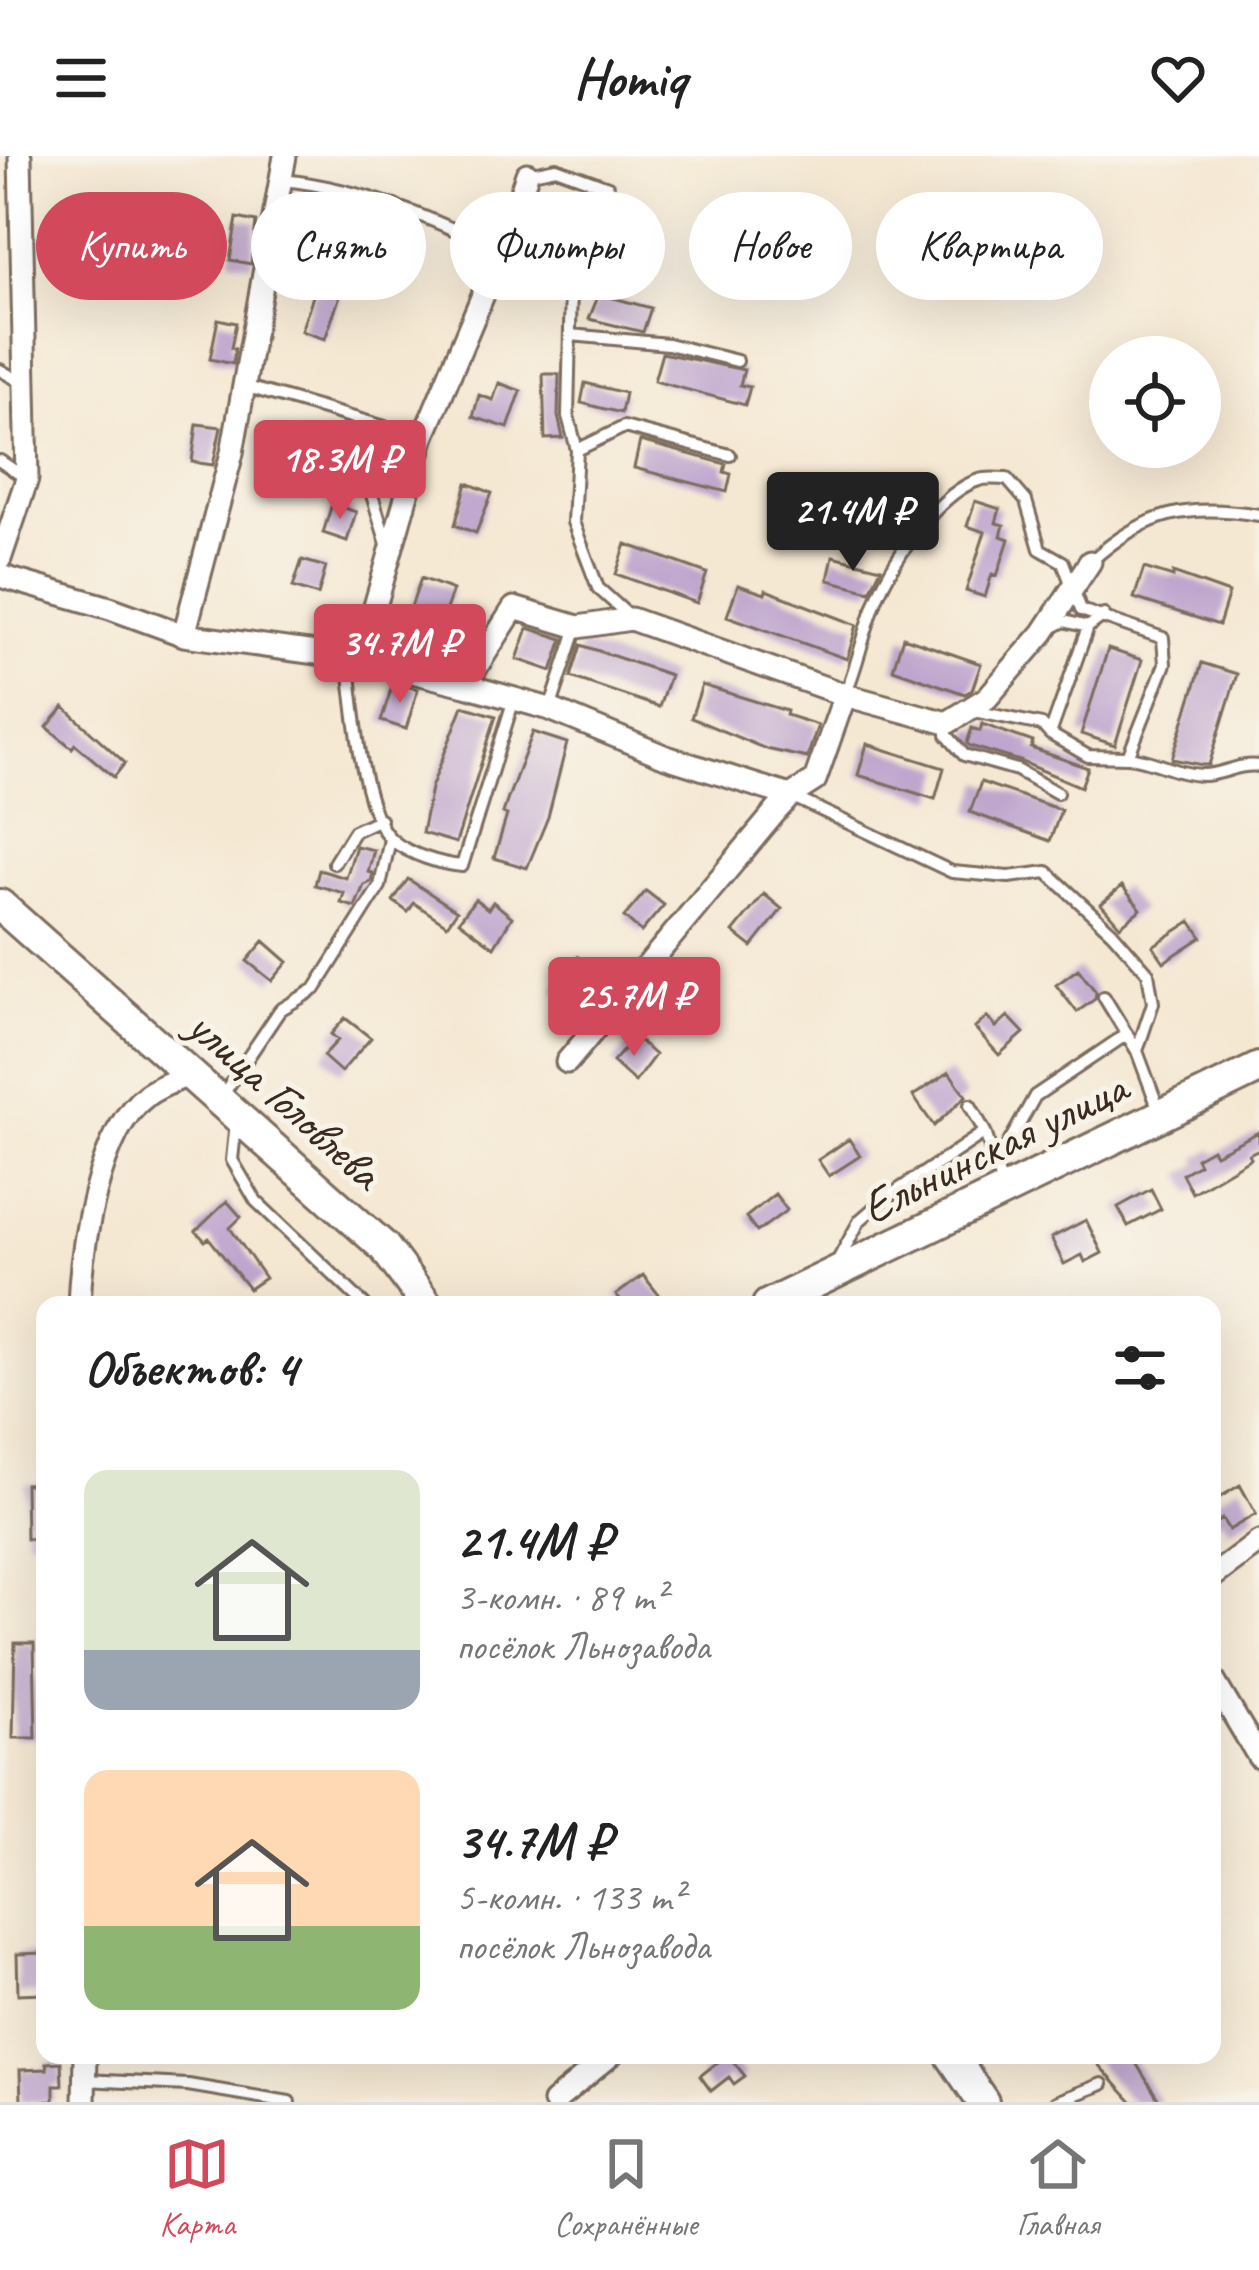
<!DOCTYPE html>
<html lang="ru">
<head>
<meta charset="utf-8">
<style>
  :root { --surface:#fff; --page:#f6f6f6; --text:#222; --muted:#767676; --line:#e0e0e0; --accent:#d1495b }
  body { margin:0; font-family:Caveat,sans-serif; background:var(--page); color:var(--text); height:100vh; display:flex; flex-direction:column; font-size:45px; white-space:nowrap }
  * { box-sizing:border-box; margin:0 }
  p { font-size:39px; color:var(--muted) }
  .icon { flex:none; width:66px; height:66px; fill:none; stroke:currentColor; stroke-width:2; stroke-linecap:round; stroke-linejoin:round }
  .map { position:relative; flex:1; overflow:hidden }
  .drawer { position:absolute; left:36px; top:1140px; width:1185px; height:768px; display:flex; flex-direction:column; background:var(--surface); border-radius:24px; box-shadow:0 12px 48px #0002 }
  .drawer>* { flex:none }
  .guide { position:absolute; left:36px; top:36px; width:1188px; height:108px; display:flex; gap:24px }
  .buttons { position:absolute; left:1089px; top:180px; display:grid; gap:24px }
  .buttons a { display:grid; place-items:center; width:132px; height:132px; border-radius:50%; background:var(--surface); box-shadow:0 12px 48px #0002; font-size:60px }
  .price { position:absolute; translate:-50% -102px; padding:0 27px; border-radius:12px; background:var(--accent); color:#fff; font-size:39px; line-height:78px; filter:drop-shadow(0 3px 6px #0008) }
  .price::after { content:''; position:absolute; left:50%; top:72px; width:36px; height:27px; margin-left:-18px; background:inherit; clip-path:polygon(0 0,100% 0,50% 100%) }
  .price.active { background:#222; color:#fff }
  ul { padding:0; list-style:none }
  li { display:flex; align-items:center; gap:36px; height:300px; padding:0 48px }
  li span { display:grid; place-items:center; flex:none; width:336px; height:240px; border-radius:24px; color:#555 }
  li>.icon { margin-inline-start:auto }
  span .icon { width:144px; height:144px; fill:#fffc; stroke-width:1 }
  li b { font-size:51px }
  h2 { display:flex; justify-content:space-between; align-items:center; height:144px; padding:0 48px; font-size:51px }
  .tag { padding:0 42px; border-radius:54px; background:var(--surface); box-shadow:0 12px 48px #0002; font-size:42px; line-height:108px }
  .tag.active { background:var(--accent); color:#fff }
  header { display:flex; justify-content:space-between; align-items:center; height:156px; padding:0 48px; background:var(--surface); font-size:54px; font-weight:600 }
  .tabs { display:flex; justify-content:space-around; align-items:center; height:168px; border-top:3px solid var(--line); background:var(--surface); font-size:33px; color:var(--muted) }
  .tabs a { display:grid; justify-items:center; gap:6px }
  .tabs .active { color:var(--accent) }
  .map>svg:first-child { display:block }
  .building { fill:#bfa6ce }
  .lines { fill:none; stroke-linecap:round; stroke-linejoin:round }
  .service-casing { stroke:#7c6c5d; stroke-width:16 }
  .minor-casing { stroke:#7c6c5d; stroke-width:27 }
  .secondary-casing { stroke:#7c6c5d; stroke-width:36 }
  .service { stroke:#fff; stroke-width:10 }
  .minor { stroke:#fff; stroke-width:21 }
  .secondary { stroke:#fff; stroke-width:30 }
  .labels { text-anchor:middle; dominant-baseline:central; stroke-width:10; stroke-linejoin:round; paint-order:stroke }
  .street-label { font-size:48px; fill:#3b2a1e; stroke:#f7f3e8 }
</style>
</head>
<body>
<header><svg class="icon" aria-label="menu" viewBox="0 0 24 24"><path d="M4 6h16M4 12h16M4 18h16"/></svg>Homiq<svg class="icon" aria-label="heart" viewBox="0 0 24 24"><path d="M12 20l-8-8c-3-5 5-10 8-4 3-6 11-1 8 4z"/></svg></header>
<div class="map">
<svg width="1259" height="1946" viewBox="0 0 1259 1946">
  <rect width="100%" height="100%" fill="#f7f3e8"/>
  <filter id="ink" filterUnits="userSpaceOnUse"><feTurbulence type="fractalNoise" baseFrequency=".00833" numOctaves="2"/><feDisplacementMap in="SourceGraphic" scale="24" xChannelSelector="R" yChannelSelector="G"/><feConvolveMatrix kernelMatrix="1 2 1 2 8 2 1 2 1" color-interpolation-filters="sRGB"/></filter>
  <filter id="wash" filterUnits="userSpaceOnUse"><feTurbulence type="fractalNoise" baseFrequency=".004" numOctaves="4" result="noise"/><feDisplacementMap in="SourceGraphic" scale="48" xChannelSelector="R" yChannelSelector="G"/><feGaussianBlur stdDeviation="2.7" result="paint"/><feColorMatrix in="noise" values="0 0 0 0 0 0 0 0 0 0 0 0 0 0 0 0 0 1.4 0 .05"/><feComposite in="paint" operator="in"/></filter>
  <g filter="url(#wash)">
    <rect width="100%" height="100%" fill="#f5e8d3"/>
    <g id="blocks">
      <path class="building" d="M562,44L590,54L587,62L595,65L581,101L545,88Z
        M237,62L256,66L251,108L230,104Z
        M328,96L352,105L325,183L301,175Z
        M599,138L651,152L643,176L589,163Z
        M218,163L236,167L231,192L235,193L233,208L210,203Z
        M662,197L744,214L740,229L750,231L745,249L654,225Z
        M543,218H559L558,260L563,282L545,283Z
        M499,227L521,235L508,272L473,261L479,239L493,244Z
        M585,227L625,237L621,257L581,247Z
        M197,268L221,271L213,309L192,306Z
        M640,285L726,308L724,316L731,318L727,336L634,312Z
        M467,327L492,337L476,377L455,369Z
        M975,345L1000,353L996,367L1004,369L1001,380L1009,383L997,420L992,418L985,441L966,435L985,376L967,370Z
        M332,348L356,356L347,385L323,377Z
        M626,388L707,417L697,447L616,418Z
        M833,400L881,412L870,435L828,424Z
        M302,404L326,411L318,439L293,431Z
        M1144,412L1173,421V417L1229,437L1219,469L1134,442Z
        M421,422L453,434L438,475L407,463Z
        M738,429L765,438L766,434L857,469L847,503L727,460Z
        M528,472L563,483L552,515L517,503Z
        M903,481L981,508L972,534L965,538L893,513Z
        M581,489L670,519L659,551L571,521Z
        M1108,493L1142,504L1115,589L1081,578Z
        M1202,507L1237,518L1209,609H1203L1172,603Z
        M393,527L418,533L406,573L381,565Z
        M702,529L787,555L786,559L818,569L807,602L766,593L691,562Z
        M463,550L496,560L456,687L422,677L431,632Z
        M64,551L125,607L114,621L75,588L72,592L47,571Z
        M982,568L1033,586L1031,592L1088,612L1081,631L1020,605L970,590L967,587L972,572L980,575Z
        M533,576L567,587L548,661L527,712L494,702L507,659L503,657L508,642Z
        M867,588L944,612L935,643L858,619Z
        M981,626L1061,654L1050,685L970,656Z
        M356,690L374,694L368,716L373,717L371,726L364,729L355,751L341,747L344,737L315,729L319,714L346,722Z
        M408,723L457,755L447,769L414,747L408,756L393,745Z
        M1122,730L1141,753L1120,770L1101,748Z
        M646,735L664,749L641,776L624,761Z
        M764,738L782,753L752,791L733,776Z
        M475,743L488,753L493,746L512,761L494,791L459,765Z
        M1191,765L1202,781L1164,806L1153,790Z
        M264,785L288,806L272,825L247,805Z
        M578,801L601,820L596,826L602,831L590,846L577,836L569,846L553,833Z
        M1078,813L1096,836L1095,843L1077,856L1056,829Z
        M1008,860L1024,877L999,899L975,872L987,861L996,871Z
        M345,862L371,882L341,916L323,900L338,884L331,878Z
        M635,881L655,899L635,926L613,906Z
        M949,916L966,940L934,970L913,940Z
        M1259,976V993L1249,998L1251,1002L1192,1037L1182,1018L1199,1008L1196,1002L1212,993L1215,998Z
        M849,983L860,1000L829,1020L818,1004Z
        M1151,1033L1161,1053L1128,1070L1118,1051Z
        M775,1038L787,1054L757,1076L746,1061Z
        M227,1045L241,1061L230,1072L265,1122L249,1133L209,1082L205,1085L196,1075Z
        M1086,1064L1102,1097L1085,1106L1082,1099L1064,1108L1051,1082Z
        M643,1119L667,1149H624L616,1139Z
        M45,1327V1382L26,1383L25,1328Z
        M1240,1329L1256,1358L1229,1374L1222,1363L1212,1369V1346Z
        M15,1487H34L36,1582H13Z
        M45,1797V1837L18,1838L17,1798Z
        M713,1899H728L745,1920L734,1928L729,1921L711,1935L700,1920L718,1906Z
        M1104,1899H1131L1160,1946H1132L1095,1905Z
        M61,1906L62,1929H54V1945L21,1946L20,1914L47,1913L46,1907Z"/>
    </g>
  </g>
  <g filter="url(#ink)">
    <use href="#blocks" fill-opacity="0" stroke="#7c6c5d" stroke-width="3"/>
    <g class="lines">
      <g class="service-casing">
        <path id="service" d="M527,18L556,12L608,31
          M282,24C386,34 479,85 571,129L568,260L577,294L573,366L598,432L629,460
          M364,111L394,50
          M571,179L668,188L737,205
          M0,214L23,227
          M244,230L423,282
          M374,268L372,339L387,388
          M577,294L624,271L730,299
          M0,305L24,321
          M1090,406C1145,356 1187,347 1259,359
          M1053,471L1064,465L1088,471
          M348,502C354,544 360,657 392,684C410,699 440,708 462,710L514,543
          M845,539C857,510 863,480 874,450C887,411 938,336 979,324C987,321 999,323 1007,323L1026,345L1040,393L1063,406L1081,454L1163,482L1165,508L1128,601L1088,600L1050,578L1088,471L1104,459
          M550,553L577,471
          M969,554L1042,569L1050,578
          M947,567V579L964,599L1017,614L1057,637
          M1128,601C1153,603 1177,619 1203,619C1223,619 1238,607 1259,610
          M793,641L952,716L1009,721L1047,716L1112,776L1148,817L1153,847L1137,895L1159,954
          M334,707L354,675L380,663
          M1104,841L1137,895
          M222,940L280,854L315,833L380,730L390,683
          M970,949L985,976L1003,1033
          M236,966L232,1004L256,1045L365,1149
          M996,1010L1035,940L1127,878
          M837,1106L860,1064L882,1045L985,976
          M84,1924L188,1929L289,1946
          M1056,1946L1102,1928"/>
      </g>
      <g class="minor-casing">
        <path id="minor" d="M0,403L27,323L20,0
          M0,420L110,452L184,479L360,503L465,529L550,553L666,601L790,640
          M184,479L232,297L285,0
          M360,503L423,282L501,96L527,18
          M465,529L514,452L578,471L631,463L845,539
          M567,906L777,654L790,640L815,624L845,539L947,567L987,542L1043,477L1090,406
          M79,1149C81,1092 98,975 147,939C159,930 176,925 189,918
          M1212,1421L1259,1386
          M1212,1522L1259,1601
          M84,1946L85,1899
          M554,1946L611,1899"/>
      </g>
      <g class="secondary-casing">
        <path id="secondary" d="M0,749L384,1091L427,1149
          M768,1149L1259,912
          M951,1899L983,1946"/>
      </g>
      <use href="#service" class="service"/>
      <use href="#minor" class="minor"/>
      <use href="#secondary" class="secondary"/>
    </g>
  </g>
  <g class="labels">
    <g class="street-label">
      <text transform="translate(285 943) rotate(42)">улица Головлева</text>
      <text transform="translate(994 991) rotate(-26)">Ельнинская улица</text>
    </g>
  </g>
</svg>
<div class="buttons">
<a><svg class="icon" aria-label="locate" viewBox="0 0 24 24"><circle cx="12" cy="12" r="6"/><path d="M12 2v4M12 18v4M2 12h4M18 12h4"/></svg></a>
</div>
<b class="price" style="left:340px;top:366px">18.3M ₽</b>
<b class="price active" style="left:853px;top:418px">21.4M ₽</b>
<b class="price" style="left:400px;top:550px">34.7M ₽</b>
<b class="price" style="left:634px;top:903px">25.7M ₽</b>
<div class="guide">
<a class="tag active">Купить</a>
<a class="tag">Снять</a>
<a class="tag">Фильтры</a>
<a class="tag">Новое</a>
<a class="tag">Квартира</a>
</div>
<section class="drawer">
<h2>Объектов: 4<svg class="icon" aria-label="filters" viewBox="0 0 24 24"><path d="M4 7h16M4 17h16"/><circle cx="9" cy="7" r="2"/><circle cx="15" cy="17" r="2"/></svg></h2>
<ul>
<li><span style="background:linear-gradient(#dfe7d0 75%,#9aa5b1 0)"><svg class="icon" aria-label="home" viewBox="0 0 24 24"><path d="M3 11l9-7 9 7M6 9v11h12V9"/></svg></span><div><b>21.4M ₽</b><p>3-комн. · 89 m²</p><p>посёлок Льнозавода</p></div></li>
<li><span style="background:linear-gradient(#ffd9b3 65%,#8fb573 0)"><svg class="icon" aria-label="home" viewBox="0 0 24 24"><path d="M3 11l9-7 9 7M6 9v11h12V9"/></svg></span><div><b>34.7M ₽</b><p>5-комн. · 133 m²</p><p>посёлок Льнозавода</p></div></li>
</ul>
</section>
</div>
<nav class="tabs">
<a class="active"><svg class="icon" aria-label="map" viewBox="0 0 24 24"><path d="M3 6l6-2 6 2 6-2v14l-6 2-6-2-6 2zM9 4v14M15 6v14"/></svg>Карта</a>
<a><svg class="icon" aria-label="saved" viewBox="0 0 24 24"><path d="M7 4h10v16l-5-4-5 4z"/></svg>Сохранённые</a>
<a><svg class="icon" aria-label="home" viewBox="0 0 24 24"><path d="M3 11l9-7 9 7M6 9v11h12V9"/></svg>Главная</a>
</nav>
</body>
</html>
